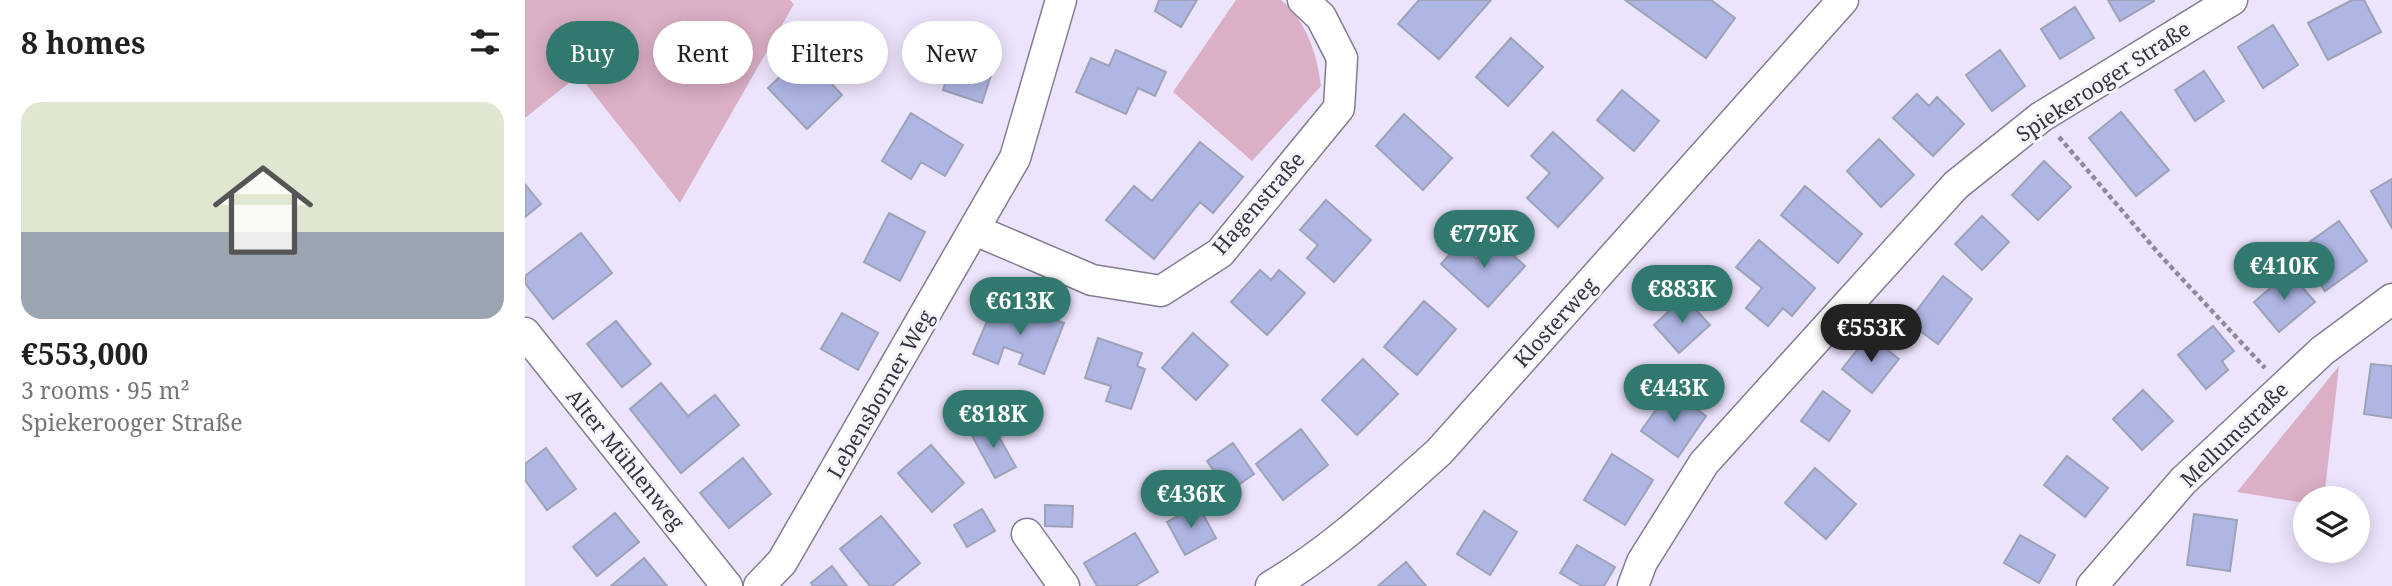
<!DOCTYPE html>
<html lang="en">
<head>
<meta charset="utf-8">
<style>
  :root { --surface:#fff; --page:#f6f6f6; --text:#202124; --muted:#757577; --line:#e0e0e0; --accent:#31786f }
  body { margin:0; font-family:"Noto Serif",serif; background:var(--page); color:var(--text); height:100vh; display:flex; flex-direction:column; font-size:26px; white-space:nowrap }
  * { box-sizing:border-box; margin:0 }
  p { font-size:23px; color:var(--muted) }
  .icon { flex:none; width:38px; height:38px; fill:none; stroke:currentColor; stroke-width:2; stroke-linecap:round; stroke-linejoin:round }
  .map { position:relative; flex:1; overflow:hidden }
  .details { display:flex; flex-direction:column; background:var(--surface); width:525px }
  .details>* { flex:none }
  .hud { position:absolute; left:21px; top:21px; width:665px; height:63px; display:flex; gap:14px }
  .buttons { position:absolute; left:1768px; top:486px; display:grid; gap:14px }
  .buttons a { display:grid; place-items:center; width:77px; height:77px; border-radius:50%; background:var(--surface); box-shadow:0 4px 18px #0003; font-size:35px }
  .price { position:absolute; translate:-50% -60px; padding:0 16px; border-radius:24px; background:var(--accent); color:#fff; font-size:23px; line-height:46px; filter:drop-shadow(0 2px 4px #0008) }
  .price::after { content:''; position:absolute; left:50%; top:42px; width:21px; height:16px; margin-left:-10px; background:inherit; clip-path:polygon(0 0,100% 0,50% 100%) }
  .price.selected { background:#222; color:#fff }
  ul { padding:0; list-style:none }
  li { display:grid; align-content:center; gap:14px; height:371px; padding:0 21px }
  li+li { border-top:2px solid var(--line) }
  li span { display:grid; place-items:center; height:217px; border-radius:21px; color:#555 }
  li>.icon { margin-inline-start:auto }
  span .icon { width:126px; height:126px; fill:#fffc; stroke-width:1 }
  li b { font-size:30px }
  h2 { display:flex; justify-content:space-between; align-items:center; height:84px; padding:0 21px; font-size:30px }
  .pill { padding:0 24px; border-radius:32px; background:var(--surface); box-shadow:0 4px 18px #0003; font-size:24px; line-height:63px }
  .pill.selected { background:var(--accent); color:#fff }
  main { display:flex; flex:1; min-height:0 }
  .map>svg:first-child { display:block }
  .green { fill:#dbafc5 }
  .building { fill:#aeb6e4; stroke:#9ea2b8; stroke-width:2 }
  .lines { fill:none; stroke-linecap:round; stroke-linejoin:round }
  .minor-casing { stroke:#837c91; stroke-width:33 }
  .path { stroke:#8f899a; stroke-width:4.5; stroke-dasharray:5 3.5; stroke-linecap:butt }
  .minor { stroke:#fff; stroke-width:30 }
  .labels { text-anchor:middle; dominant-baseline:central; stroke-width:6; stroke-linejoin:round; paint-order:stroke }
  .street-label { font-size:21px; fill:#37343e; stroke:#f7f4fe }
</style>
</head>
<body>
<main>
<section class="details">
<h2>8 homes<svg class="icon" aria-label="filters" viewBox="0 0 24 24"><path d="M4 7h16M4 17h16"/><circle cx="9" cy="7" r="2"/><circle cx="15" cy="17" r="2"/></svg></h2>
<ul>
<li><span style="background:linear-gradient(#dfe7d0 60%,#9aa5b1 0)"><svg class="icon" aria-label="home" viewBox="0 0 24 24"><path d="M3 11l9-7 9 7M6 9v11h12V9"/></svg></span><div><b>€553,000</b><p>3 rooms · 95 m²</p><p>Spiekerooger Straße</p></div></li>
</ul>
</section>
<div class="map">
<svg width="1867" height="586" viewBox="0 0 1867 586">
  <rect width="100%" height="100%" fill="#ece4fc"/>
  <path class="green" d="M0,0H265L269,4L155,203L54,75L0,118Z
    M711,0H756C782,22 792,54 796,86L727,161L648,92Z
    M1814,366L1799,499H1780V503L1712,492Z"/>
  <path class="building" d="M634,0H672L656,27L630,11Z
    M894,0H966L914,59L873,24Z
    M1100,0H1186L1210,18L1181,58Z
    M1583,0H1628L1629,1L1595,21Z
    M1827,0H1839L1856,32L1803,60L1783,23Z
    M1550,7L1569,38L1535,59L1516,29Z
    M1748,25L1773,65L1738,88L1713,47Z
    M986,38L1018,67L983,106L951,77Z
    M430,50L470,63L457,103L418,90Z
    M591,50L641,72L630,96L613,88L601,114L551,92L566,58L584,66Z
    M1475,50L1500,86L1467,111L1441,75Z
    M279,54L317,95L282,129L243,88Z
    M1679,71L1699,101L1670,121L1650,90Z
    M1097,90L1134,121L1109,151L1072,120Z
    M1392,94L1404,106L1412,97L1439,124L1408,156L1368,118Z
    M1596,112L1644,170L1611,196L1564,138Z
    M386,113L438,145L420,176L396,162L386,179L357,161Z
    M879,114L927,158L898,190L851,146Z
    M1028,132L1078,178L1033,227L1002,198L1025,173L1006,156Z
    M1354,139L1389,175L1356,207L1322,171Z
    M675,142L718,177L688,213L675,202L629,259L581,220L609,186L627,201Z
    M1519,161L1546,187L1513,220L1487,195Z
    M1867,179V228L1846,191Z
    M0,184L16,204L0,217Z
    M1280,186L1337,234L1313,263L1256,215Z
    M801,200L846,240L809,282L782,258L793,245L775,230Z
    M364,213L400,232L375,281L339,262Z
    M1457,216L1484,242L1457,270L1430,244Z
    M1814,221L1842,261L1800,291L1772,251Z
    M56,233L87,273L28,319L0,283V276Z
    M970,239L1000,266L963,307L916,264L935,243L952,259Z
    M1234,240L1290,288L1267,316L1258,308L1243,326L1221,308L1237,288L1211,267Z
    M735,270L746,280L754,270L780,293L742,335L706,302Z
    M1764,272L1790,302L1754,332L1729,302Z
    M1418,276L1447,299L1413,344L1383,322Z
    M1159,297L1185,325L1154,353L1129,325Z
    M484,301L539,323L519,374L494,364L498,354L479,347L473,364L448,354L466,312L478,317Z
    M899,301L931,329L892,375L859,347Z
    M317,313L353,333L333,370L296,349Z
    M91,321L126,364L97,387L62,344Z
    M1688,326L1709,351L1697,361L1703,370L1681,389L1653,355Z
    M668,333L703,365L671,400L637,368Z
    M1344,335L1374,359L1347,393L1317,369Z
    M573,338L617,353L612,366L620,369L606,409L581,401L586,386L560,378Z
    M838,359L873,394L832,435L797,400Z
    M1846,364L1867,366V418L1839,414Z
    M136,383L163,416L190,395L214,425L156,473L105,409Z
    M1145,390L1181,416L1153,457L1116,431Z
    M1618,390L1648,421L1617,450L1588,419Z
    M1298,391L1325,411L1304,441L1276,421Z
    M465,421L491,467L470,478L445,432Z
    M776,429L803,465L758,500L731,464Z
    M708,443L729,474L703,492L682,461Z
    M406,445L439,483L407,512L373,473Z
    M21,448L51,489L22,510L0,480V464Z
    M1087,454L1128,480L1100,525L1059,500Z
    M1542,456L1583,488L1560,517L1519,485Z
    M218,458L246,494L204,528L175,493Z
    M1290,468L1331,504L1301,539L1260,503Z
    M520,505L548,506L547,527L520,526Z
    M673,505L691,538L660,555L642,522Z
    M457,509L470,531L442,547L429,525Z
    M959,511L992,532L965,575L932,554Z
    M90,513L114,542L72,576L48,547Z
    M1669,514L1712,520L1705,571L1662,565Z
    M356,516L395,563L367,586H345L315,549Z
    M610,533L633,572L610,586H572L559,563Z
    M1495,535L1530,555L1514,583L1479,563Z
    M1052,545L1090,567L1079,586H1057L1035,573Z
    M119,558L142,586H86Z
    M881,562L901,586H853Z
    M307,566L322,586H288L286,583Z"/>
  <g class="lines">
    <g class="minor-casing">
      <path id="minor" d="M450,230L567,280L636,291L695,253L814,108L817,58L796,17L778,0
        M0,333L202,586
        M502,534L539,586
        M234,586L257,562L490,158L536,0
        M746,586C808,550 861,499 914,452L1318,0
        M1108,586L1117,562L1179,463L1431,185L1516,117L1707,0
        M1567,586L1658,481L1797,351L1867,299"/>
    </g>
    <path class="path" d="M1534,137L1635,255L1740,368"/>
    <use href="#minor" class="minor"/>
  </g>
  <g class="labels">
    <g class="street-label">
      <text transform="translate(1578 81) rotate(-33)">Spiekerooger Straße</text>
      <text transform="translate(733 203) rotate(-49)">Hagenstraße</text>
      <text transform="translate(1030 322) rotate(-48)">Klosterweg</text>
      <text transform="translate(355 394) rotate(-60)">Lebensborner Weg</text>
      <text transform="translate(1709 434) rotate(-44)">Mellumstraße</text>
      <text transform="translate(101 459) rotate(51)">Alter Mühlenweg</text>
    </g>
  </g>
</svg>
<div class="buttons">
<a><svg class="icon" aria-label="layers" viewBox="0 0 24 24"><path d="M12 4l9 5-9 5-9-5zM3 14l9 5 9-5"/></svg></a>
</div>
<b class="price" style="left:959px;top:270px">€779K</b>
<b class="price" style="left:1759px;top:302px">€410K</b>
<b class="price" style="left:1157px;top:325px">€883K</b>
<b class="price" style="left:495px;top:337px">€613K</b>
<b class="price selected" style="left:1346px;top:364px">€553K</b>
<b class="price" style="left:1149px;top:424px">€443K</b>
<b class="price" style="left:468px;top:450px">€818K</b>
<b class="price" style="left:666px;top:530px">€436K</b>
<div class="hud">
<a class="pill selected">Buy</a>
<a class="pill">Rent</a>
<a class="pill">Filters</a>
<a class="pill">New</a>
</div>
</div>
</main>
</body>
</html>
